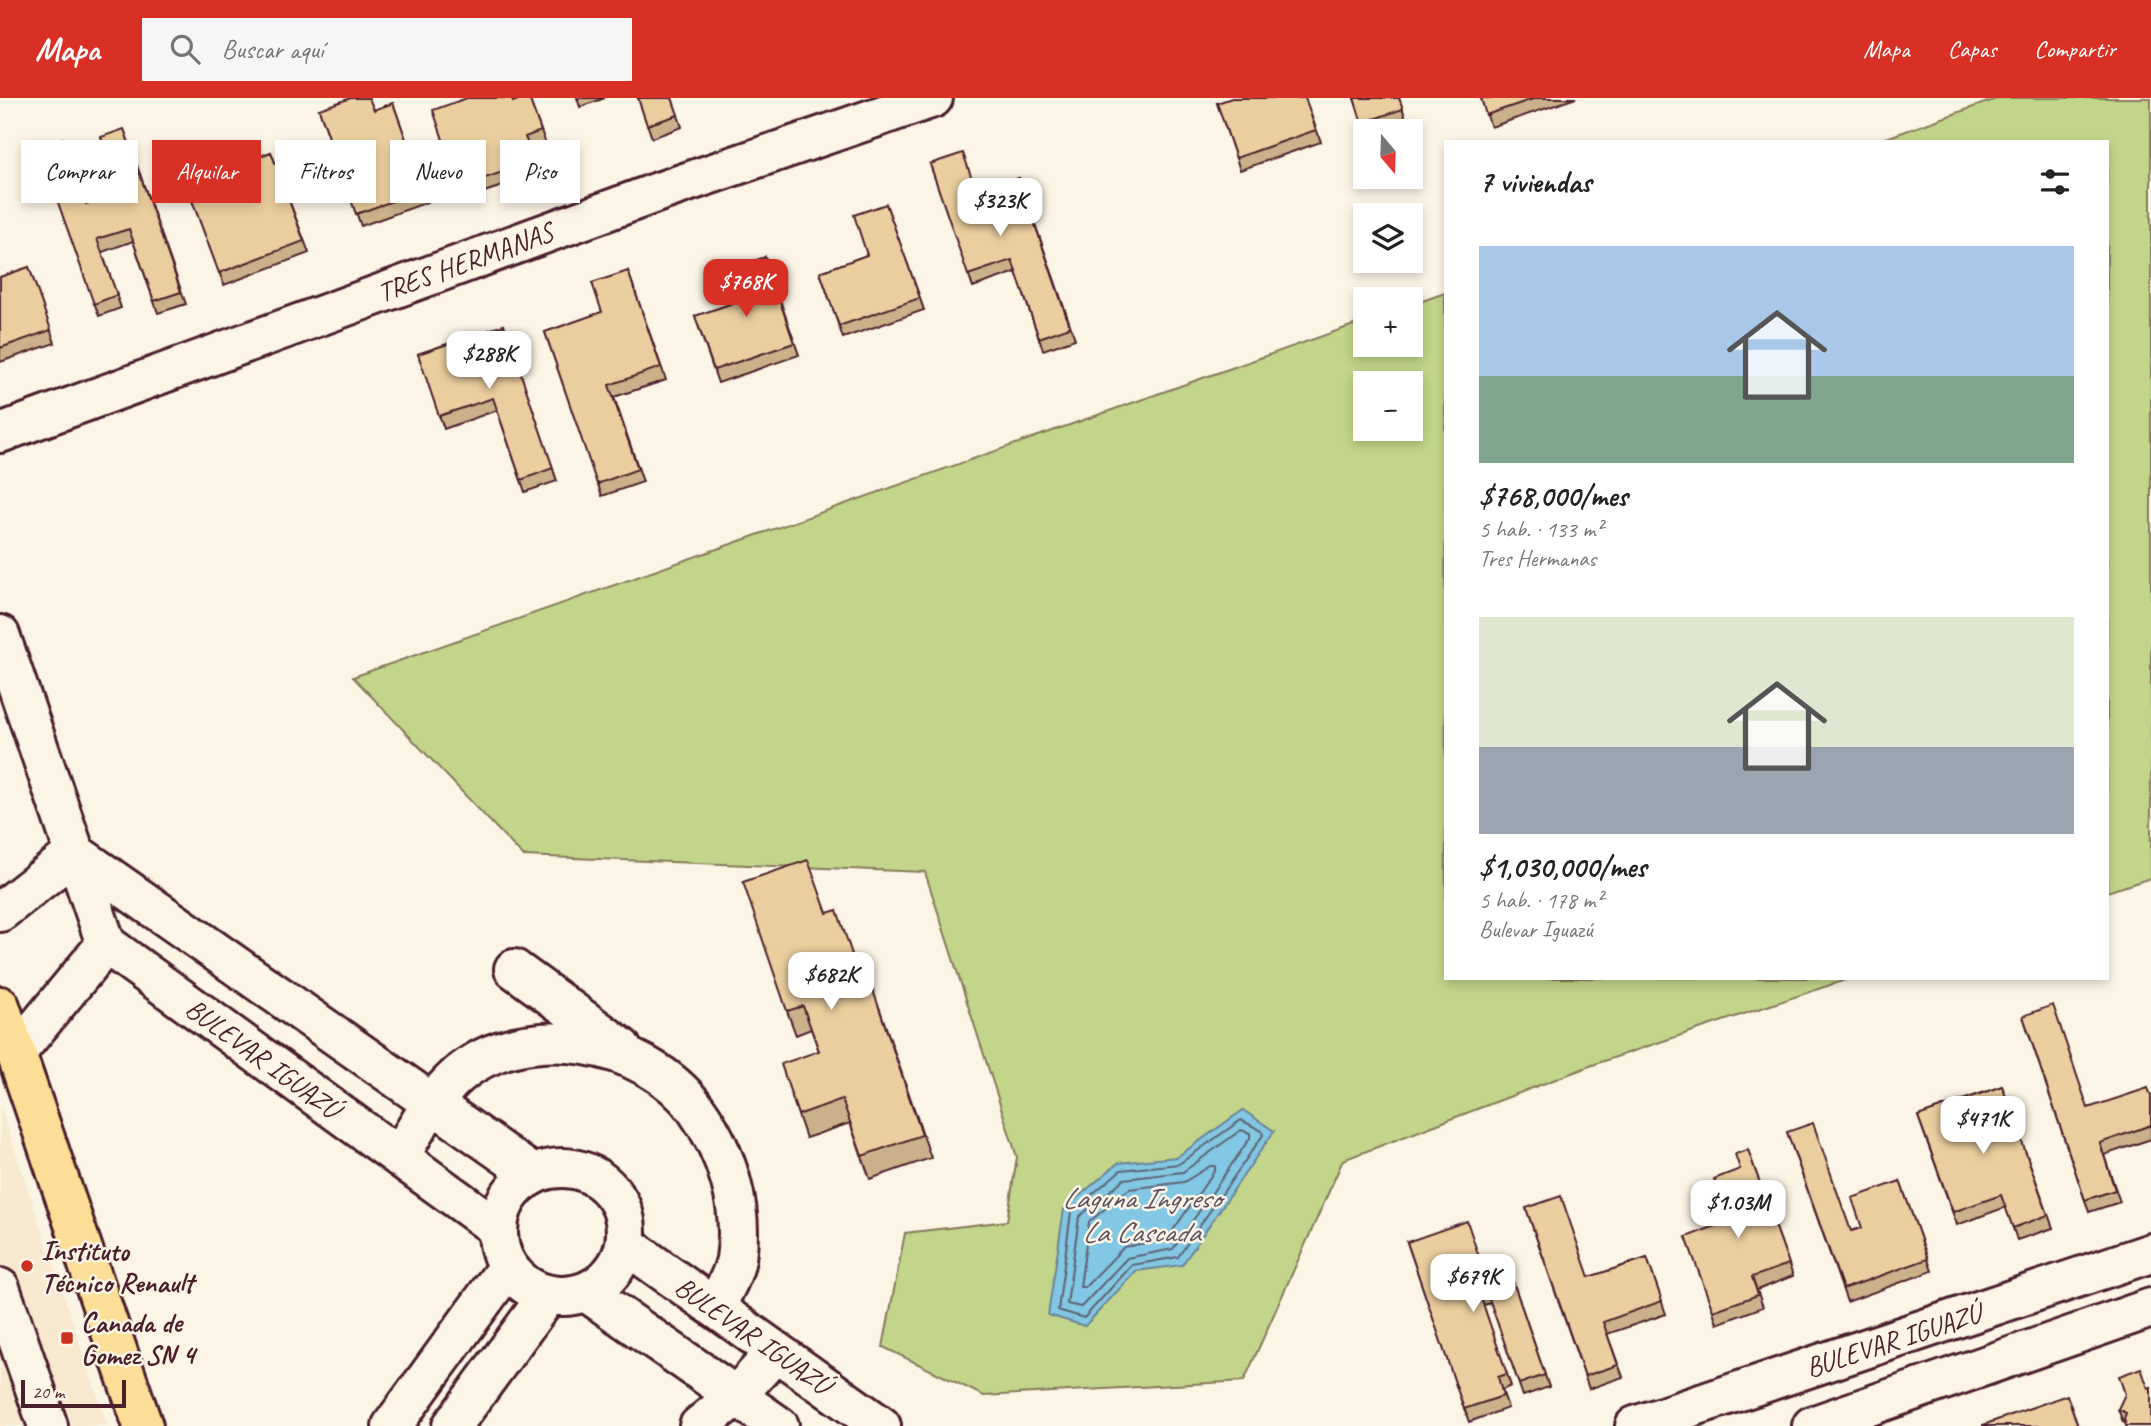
<!DOCTYPE html>
<html lang="es">
<head>
<meta charset="utf-8">
<style>
  :root { --surface:#fff; --page:#f6f6f6; --text:#222; --muted:#767676; --accent:#d93025 }
  body { margin:0; font-family:Caveat,sans-serif; background:var(--page); color:var(--text); height:100vh; display:flex; flex-direction:column; font-size:26px; white-space:nowrap }
  * { box-sizing:border-box; margin:0 }
  p { font-size:23px; color:var(--muted) }
  .icon { flex:none; width:38px; height:38px; fill:none; stroke:currentColor; stroke-width:2; stroke-linecap:round; stroke-linejoin:round }
  .map { position:relative; flex:1; overflow:hidden }
  .sheet { position:absolute; left:1444px; top:42px; width:665px; height:840px; display:flex; flex-direction:column; background:var(--surface); border-radius:0px; box-shadow:0 4px 10px #0003 }
  .sheet>* { flex:none }
  .hud { position:absolute; left:21px; top:42px; width:665px; height:63px; display:flex; gap:14px }
  .needle { width:46px; rotate:161deg }
  .tools { position:absolute; left:1353px; top:21px; display:grid; gap:14px }
  .tools a { display:grid; place-items:center; width:70px; height:70px; border-radius:0px; background:var(--surface); box-shadow:0 4px 10px #0003; font-size:35px }
  .scale { position:absolute; left:21px; bottom:18px; width:105px; box-sizing:border-box; padding-left:7px; border:4px solid #4a1f2b; border-top:0; font-size:19px; line-height:24px; white-space:nowrap; color:#4a1f2b; -webkit-text-stroke:5px #fcf5e5; paint-order:stroke }
  .price { position:absolute; translate:-50% -60px; padding:0 16px; border-radius:14px; background:#fff; color:#222; font-size:23px; line-height:46px; filter:drop-shadow(0 2px 4px #0008) }
  .price::after { content:''; position:absolute; left:50%; top:42px; width:21px; height:16px; margin-left:-10px; background:inherit; clip-path:polygon(0 0,100% 0,50% 100%) }
  .price.current { background:var(--accent); color:#fff }
  ul { padding:0; list-style:none }
  li { display:grid; align-content:center; gap:14px; height:371px; padding:0 35px }
  li span { display:grid; place-items:center; height:217px; border-radius:0px; color:#555 }
  li>.icon { margin-inline-start:auto }
  span .icon { width:126px; height:126px; fill:#fffc; stroke-width:1 }
  li b { font-size:30px }
  h2 { display:flex; justify-content:space-between; align-items:center; height:84px; padding:0 35px; font-size:30px }
  .tag { padding:0 24px; border-radius:0px; background:var(--surface); box-shadow:0 4px 10px #0003; font-size:24px; line-height:63px }
  .tag.current { background:var(--accent); color:#fff }
  header { display:flex; align-items:center; gap:42px; box-sizing:border-box; height:98px; padding:0 35px; background:var(--accent); color:#fff }
  header strong { font-size:33px }
  nav { display:flex; gap:38px; margin-inline-start:auto; font-size:24px }
  .search { width:490px; height:63px; background:var(--page); display:flex; align-items:center; gap:18px; box-sizing:border-box; padding:0 24px; border-radius:0px; color:var(--muted); font-size:26px }
  .map>svg:first-child { display:block }
  .built { fill:#f7e9d0 }
  .green { fill:#c2d58a; stroke:#867a5a; stroke-width:2; fill-rule:evenodd }
  .water { fill:#82c7e3; stroke:#6c8499; stroke-width:2 }
  .lines { fill:none; stroke-linecap:round; stroke-linejoin:round }
  .shore { stroke:#606275; stroke-width:2 }
  .minor-casing { stroke:#4a1f2b; stroke-width:44 }
  .major-casing { stroke:#4a1f2b; stroke-width:44 }
  .minor { stroke:#fcf5e5; stroke-width:38 }
  .major { stroke:#fcde96; stroke-width:38 }
  .wall { fill:#cab189; stroke:#4a1f2b; stroke-width:2 }
  .building { fill:#ebce9f; stroke:#4a1f2b; stroke-width:2 }
  .poi-dot { fill:#c8321e; stroke:#fcf5e5; stroke-width:2.5 }
  .labels { text-anchor:middle; dominant-baseline:central; stroke-width:5; stroke-linejoin:round; paint-order:stroke }
  .street-label { font-size:28px; fill:#4a1f2b; stroke:#fcf5e5 }
  .poi-label { font-size:28px; font-weight:bold; fill:#4a1f2b; stroke:#fcf5e5; text-anchor:start }
  .water-label { font-size:30px; font-style:italic; fill:#5b5162; stroke:#fcf5e5 }
</style>
</head>
<body>
<header>
<strong>Mapa</strong>
<div class="search"><svg class="icon" aria-label="search" viewBox="0 0 24 24"><circle cx="10" cy="10" r="6"/><path d="M15 15l6 6"/></svg>Buscar aquí</div>
<nav><a>Mapa</a><a>Capas</a><a>Compartir</a></nav>
</header>
<div class="map">
<svg width="2151" height="1328" viewBox="0 0 2151 1328">
  <rect width="100%" height="100%" fill="#fcf5e5"/>
  <filter id="ink" filterUnits="userSpaceOnUse"><feTurbulence type="fractalNoise" baseFrequency=".0143" numOctaves="2"/><feDisplacementMap in="SourceGraphic" scale="14" xChannelSelector="R" yChannelSelector="G"/><feConvolveMatrix kernelMatrix="1 2 1 2 8 2 1 2 1" color-interpolation-filters="sRGB"/></filter>
  <g filter="url(#ink)">
    <path class="built" d="M0,1008L108,1328H0Z"/>
    <path class="green" d="M1999,0H2151V780L2107,794V44H1875Z
      M1445,195L1446,880H1851L1598,965L1343,1062L1244,1283L984,1298L883,1249L905,1135L1007,1123L1017,1059L925,774L523,758L353,579L1365,223V247H1410L1411,207ZM1365,285H1410V331H1365Z"/>
    <path class="water" d="M1243,1012L1274,1033L1182,1167L1136,1173L1085,1228L1048,1217L1064,1111L1118,1065L1177,1059Z"/>
    <g class="lines">
      <path class="shore" d="M1241,1022L1262,1033L1263,1037L1178,1159L1132,1167L1084,1220L1058,1212L1071,1114L1121,1072L1179,1066Z
        M1241,1032L1250,1035V1040L1173,1151L1127,1160L1081,1209L1067,1206L1079,1119L1124,1081L1183,1074Z
        M1210,1068H1215V1072L1167,1141L1124,1149L1085,1189H1080L1089,1124L1129,1091L1184,1084Z"/>
      <g class="minor-casing">
        <path id="minor" d="M0,335L661,93L933,0
          M0,537L106,846L497,1130
          M75,755L533,1076
          M0,814L75,755
          M514,871L621,949
          M16,955L106,846
          M399,1059C417,1030 432,1000 458,977C525,920 646,942 696,1011C727,1054 744,1109 736,1161C733,1178 722,1195 715,1210
          M498 1134a64 64 0 1 1 128 0a64 64 0 1 1-128 0Z
          M625,1146L881,1328
          M0,1190L48,1328
          M586,1194L779,1328
          M392,1328L507,1170
          M452,1328L548,1197
          M699,1328L737,1297L775,1255
          M1635,1328L2151,1155
          M1812,1328L2151,1210"/>
      </g>
      <g class="major-casing">
        <path id="major" d="M0,908L143,1328"/>
      </g>
      <use href="#minor" class="minor"/>
      <use href="#major" class="major"/>
    </g>
    <path class="wall" d="M529,0L546,46L530,51L539,76L463,101L459,89L513,4Z
      M577,0H605L580,9Z
      M638,0H672L682,29L652,40Z
      M1305,0L1321,44L1240,72L1217,5Z
      M1354,0H1399L1407,24L1380,33H1365Z
      M1481,0H1576L1491,29Z
      M393,5L428,104L361,128L319,11L374,12Z
      M124,31L186,206L158,215L133,143L102,154L121,210L99,218L38,48L86,106L120,93Z
      M271,54L309,155L224,187L186,86Z
      M930,66L977,95L1019,80L1075,241L1043,252L1016,174L973,189Z
      M886,106L924,212L843,240L820,174L867,157Z
      M765,159L799,257L718,285L695,218L742,202Z
      M29,169L55,245L0,264V179Z
      M628,173L666,282L614,299L643,384L602,398L545,234L602,214Z
      M504,227L557,383L525,394L497,312L444,331L418,256Z
      M827,815L863,888L879,909L931,1060L870,1081L850,1025L806,1040L798,1017L819,953L811,931L796,937L787,913Z
      M2023,918L2088,1010L2151,997V1041L2104,1057L2120,1104L2089,1114Z
      M2002,988L2053,1130L2017,1142L2006,1109L1957,1127L1918,1018Z
      M1787,1034L1851,1133L1862,1130L1900,1083L1932,1173L1847,1204Z
      M1748,1052L1793,1178L1757,1192L1763,1209L1717,1226L1713,1213L1729,1123Z
      M1526,1110L1590,1179L1647,1160L1666,1216L1607,1236L1623,1279L1589,1291Z
      M1407,1144L1485,1177L1508,1169L1549,1289L1523,1298L1491,1205L1483,1207L1511,1288L1502,1292L1508,1310L1469,1324Z
      M2141,1270L2125,1325L2123,1324L2118,1311Z"/>
    <path class="building" d="M351,0H369L374,12L393,5L424,92L356,116L319,11Z
      M467,0H512L513,4L523,0H529L541,33L525,39L535,63L459,89L433,12Z
      M638,0H672L678,17L647,27Z
      M1232,0H1305L1316,32L1236,60L1217,5Z
      M1354,0H1399L1403,11L1362,25Z
      M1481,0H1536L1486,17Z
      M124,31L181,194L154,203L129,131L97,141L117,197L94,206L38,48L63,40L86,106L120,93L101,39Z
      M271,54L304,143L219,175L186,86Z
      M963,55L977,95L1019,80L1070,229L1039,240L1012,162L968,177L930,66Z
      M886,106L920,200L839,228L820,174L867,157L854,117Z
      M765,159L794,245L714,272L695,218L742,202L731,171Z
      M29,169L51,232L0,250V179Z
      M628,173L661,269L609,287L638,371L597,386L545,234L602,214L592,185Z
      M504,227L553,370L521,382L493,300L439,318L418,256Z
      M808,762L827,815L837,812L863,889L871,886L922,1037L862,1058L842,1001L798,1017L781,966L819,953L803,908L787,913L743,784Z
      M2053,907L2088,1010L2148,990L2151,998V1027L2100,1045L2115,1092L2085,1102L2023,918Z
      M2002,988L2048,1117L2013,1130L2001,1097L1953,1114L1918,1018Z
      M1813,1025L1851,1133L1862,1130L1852,1100L1900,1083L1928,1161L1843,1191L1787,1034Z
      M1748,1052L1789,1166L1752,1179L1758,1197L1713,1213L1686,1139L1729,1123L1714,1081L1740,1071L1735,1056Z
      M1561,1098L1589,1179L1647,1160L1662,1203L1603,1224L1618,1267L1585,1278L1526,1110Z
      M1467,1123L1485,1177L1508,1169L1545,1277L1519,1286L1486,1192L1479,1194L1507,1276L1498,1279L1503,1298L1464,1311L1407,1144Z
      M2141,1270L2148,1290L2151,1289V1328H2126L2124,1321L2126,1315L2118,1311L2125,1296L2119,1278Z
      M2067,1297L2078,1328H1983V1327Z"/>
  </g>
  <g class="poi-dot">
    <circle cx="27" cy="1168" r="7"/>
    <rect x="60" y="1233" width="14" height="14" rx="3.5"/>
  </g>
  <g class="labels">
    <g class="street-label">
      <text transform="translate(465 164) rotate(-20)">TRES HERMANAS</text>
      <text transform="translate(263 960) rotate(36)">BULEVAR IGUAZÚ</text>
      <text transform="translate(753 1237) rotate(35)">BULEVAR IGUAZÚ</text>
      <text transform="translate(1893 1242) rotate(-18)">BULEVAR IGUAZÚ</text>
    </g>
    <g class="poi-label">
      <text x="41" y="1152">Instituto<tspan x="41" dy="32">Técnico Renault</tspan></text>
      <text x="81" y="1224">Canada de<tspan x="81" dy="32">Gomez SN 4</tspan></text>
    </g>
    <g class="water-label">
      <text x="1141" y="1100">Laguna Ingreso<tspan x="1141" dy="34">La Cascada</tspan></text>
    </g>
  </g>
</svg>
<div class="tools">
<a><svg class="needle" viewBox="-14 -14 28 28"><path d="M0-13l5 13h-10z" fill="#e53935"/><path d="M0 13l5-13h-10z" fill="#767676"/></svg></a>
<a><svg class="icon" aria-label="layers" viewBox="0 0 24 24"><path d="M12 4l9 5-9 5-9-5zM3 14l9 5 9-5"/></svg></a>
<a>+</a>
<a>−</a>
</div>
<div class="scale">20 m</div>
<b class="price" style="left:1000px;top:140px">$323K</b>
<b class="price current" style="left:746px;top:221px">$768K</b>
<b class="price" style="left:489px;top:293px">$288K</b>
<b class="price" style="left:831px;top:914px">$682K</b>
<b class="price" style="left:1983px;top:1058px">$471K</b>
<b class="price" style="left:1738px;top:1142px">$1.03M</b>
<b class="price" style="left:1473px;top:1216px">$679K</b>
<div class="hud">
<a class="tag">Comprar</a>
<a class="tag current">Alquilar</a>
<a class="tag">Filtros</a>
<a class="tag">Nuevo</a>
<a class="tag">Piso</a>
</div>
<section class="sheet">
<h2>7 viviendas<svg class="icon" aria-label="filters" viewBox="0 0 24 24"><path d="M4 7h16M4 17h16"/><circle cx="9" cy="7" r="2"/><circle cx="15" cy="17" r="2"/></svg></h2>
<ul>
<li><span style="background:linear-gradient(#a9c7e8 60%,#7fa58c 0)"><svg class="icon" aria-label="home" viewBox="0 0 24 24"><path d="M3 11l9-7 9 7M6 9v11h12V9"/></svg></span><div><b>$768,000/mes</b><p>5 hab. · 133 m²</p><p>Tres Hermanas</p></div></li>
<li><span style="background:linear-gradient(#dfe7d0 60%,#9aa5b1 0)"><svg class="icon" aria-label="home" viewBox="0 0 24 24"><path d="M3 11l9-7 9 7M6 9v11h12V9"/></svg></span><div><b>$1,030,000/mes</b><p>5 hab. · 178 m²</p><p>Bulevar Iguazú</p></div></li>
</ul>
</section>
</div>
</body>
</html>
